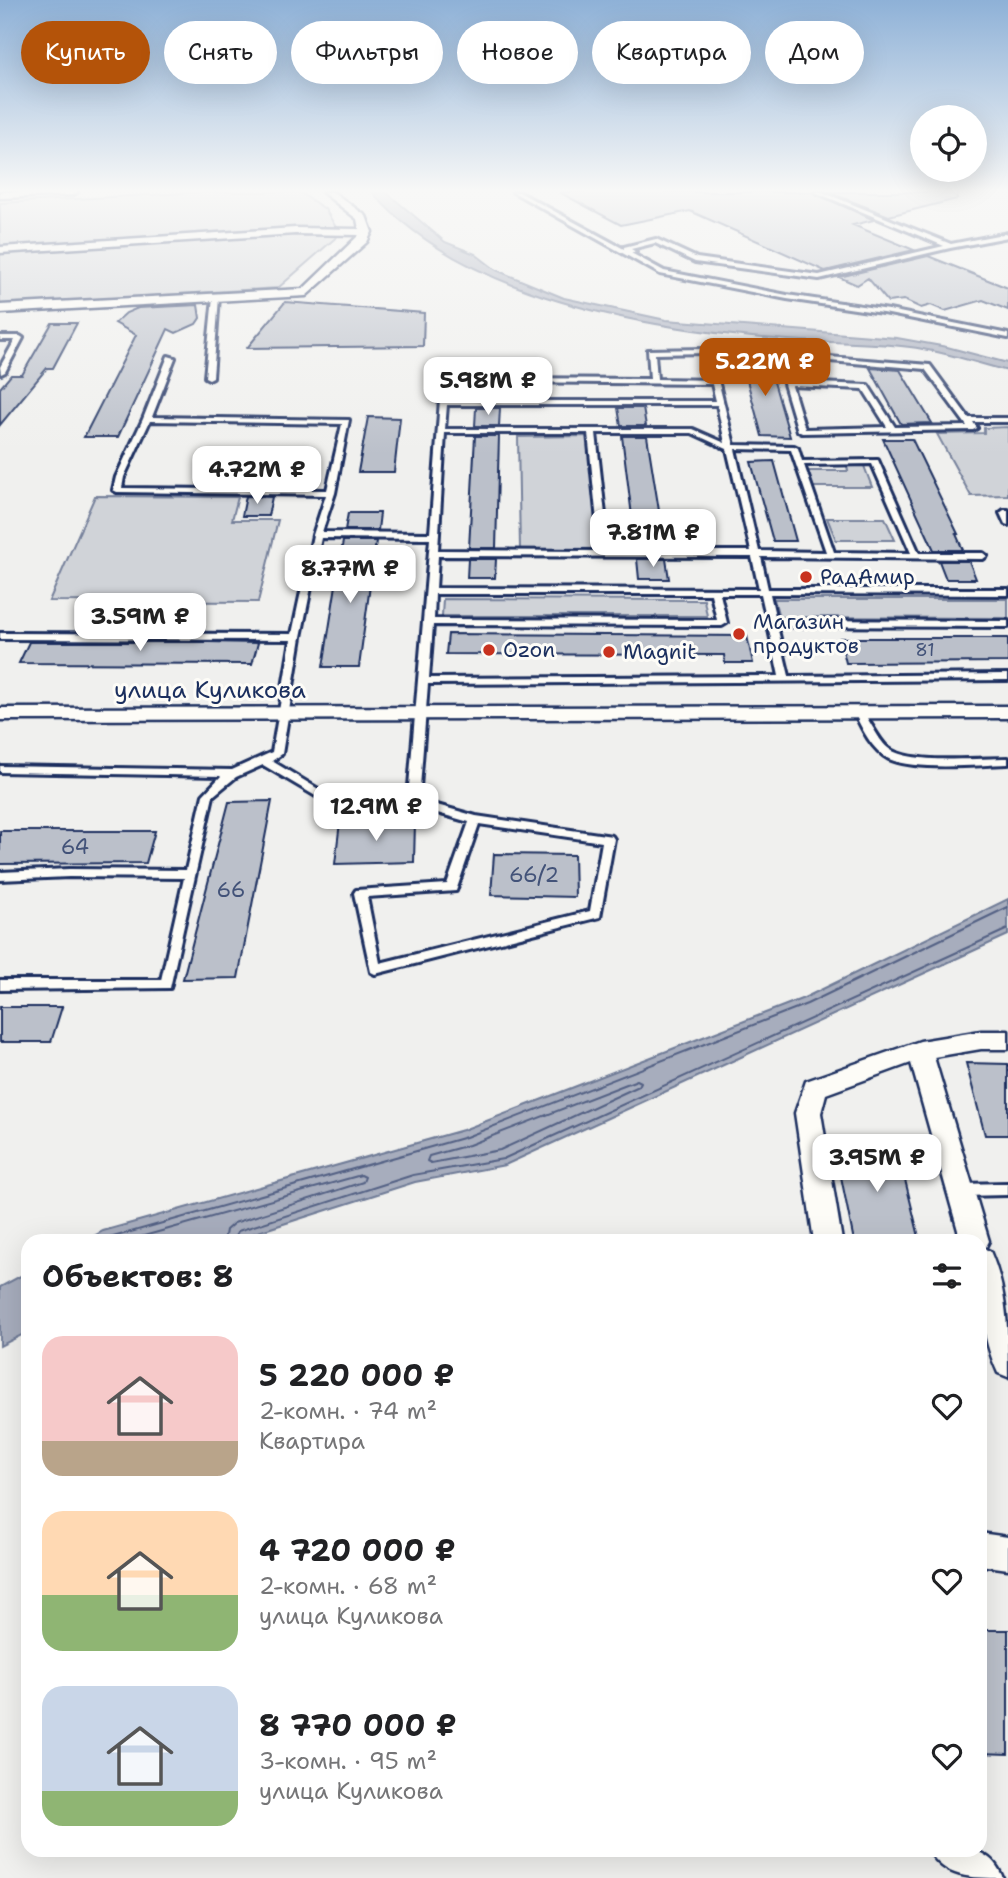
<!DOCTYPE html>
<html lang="ru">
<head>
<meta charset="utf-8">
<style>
  :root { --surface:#fff; --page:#f6f6f6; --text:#202124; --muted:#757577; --accent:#b45309 }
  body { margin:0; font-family:"Shantell Sans",sans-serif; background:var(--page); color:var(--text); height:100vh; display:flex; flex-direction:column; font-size:26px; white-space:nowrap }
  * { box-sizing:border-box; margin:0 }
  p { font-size:23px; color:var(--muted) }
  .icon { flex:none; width:38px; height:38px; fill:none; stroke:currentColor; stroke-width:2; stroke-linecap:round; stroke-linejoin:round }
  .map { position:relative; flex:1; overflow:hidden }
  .drawer { position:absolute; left:21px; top:1234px; width:966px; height:623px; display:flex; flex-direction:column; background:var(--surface); border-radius:21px; box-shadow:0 7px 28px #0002 }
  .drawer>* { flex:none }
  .guide { position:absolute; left:21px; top:21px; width:966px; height:63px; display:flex; gap:14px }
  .tools { position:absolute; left:910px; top:105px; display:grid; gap:14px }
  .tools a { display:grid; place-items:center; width:77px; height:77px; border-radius:50%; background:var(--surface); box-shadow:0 7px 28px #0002; font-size:35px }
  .price { position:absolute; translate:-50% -60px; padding:0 16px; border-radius:14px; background:#fff; color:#222; font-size:23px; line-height:46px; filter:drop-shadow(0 2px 4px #0008) }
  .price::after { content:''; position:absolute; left:50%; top:42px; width:21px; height:16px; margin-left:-10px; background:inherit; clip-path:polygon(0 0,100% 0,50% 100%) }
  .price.current { background:var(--accent); color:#fff }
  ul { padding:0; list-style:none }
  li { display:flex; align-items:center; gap:21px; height:175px; padding:0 21px }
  li span { display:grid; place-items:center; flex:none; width:196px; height:140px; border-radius:21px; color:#555 }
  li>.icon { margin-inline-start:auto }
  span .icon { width:84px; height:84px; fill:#fffc; stroke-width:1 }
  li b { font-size:30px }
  h2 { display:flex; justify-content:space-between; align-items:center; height:84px; padding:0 21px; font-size:30px }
  .pill { padding:0 24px; border-radius:32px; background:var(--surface); box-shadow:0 7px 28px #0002; font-size:24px; line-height:63px }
  .pill.current { background:var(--accent); color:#fff }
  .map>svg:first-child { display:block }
  .green { fill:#d0d3d8; stroke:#76819b; stroke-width:2 }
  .water { fill:#a7adbd; stroke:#6f7b97; stroke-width:2 }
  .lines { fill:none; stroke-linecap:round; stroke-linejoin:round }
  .shore { stroke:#536184; stroke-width:2 }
  .building { fill:#bbc0ca; stroke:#1b2f5e; stroke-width:2 }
  .lane-casing { stroke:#1b2f5e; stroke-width:6 }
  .street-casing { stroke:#1b2f5e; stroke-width:5 }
  .lane { fill:#fdfcf7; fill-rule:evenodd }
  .street { fill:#fdfcf7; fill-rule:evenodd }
  .poi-dot { fill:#c8321e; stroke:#fdfcf7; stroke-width:2.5 }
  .labels { text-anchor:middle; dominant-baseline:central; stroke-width:6; stroke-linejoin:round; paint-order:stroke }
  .far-number-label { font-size:18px; fill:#435379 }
  .far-poi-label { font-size:21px; fill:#1b2f5e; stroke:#fdfcf7; text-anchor:start }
  .number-label { font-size:21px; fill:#435379 }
  .street-label { font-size:24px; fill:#1b2f5e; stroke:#fdfcf7 }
</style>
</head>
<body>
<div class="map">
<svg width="1008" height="1878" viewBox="0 0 1008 1878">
  <rect width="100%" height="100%" fill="#f0f0ee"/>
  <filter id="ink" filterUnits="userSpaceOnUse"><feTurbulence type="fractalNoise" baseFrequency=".0143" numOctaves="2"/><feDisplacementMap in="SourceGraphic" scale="14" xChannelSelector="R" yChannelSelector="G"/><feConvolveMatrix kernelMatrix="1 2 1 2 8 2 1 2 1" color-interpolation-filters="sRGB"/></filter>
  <g filter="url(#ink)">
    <path class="green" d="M206,192H299L325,209L340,234L278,288L0,305V203Z
      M1008,427V495L971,496L937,434L984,433V428Z
      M588,436L599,549H520L518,437Z
      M847,466H864L872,487H813L807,471H848Z
      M95,496L238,497L232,520H278L258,602L49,601Z
      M827,518H885L895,540H836Z
      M443,599L704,600L707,616H442Z
      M774,599H1008V618L779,617Z"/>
    <path class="water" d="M372,192H386L445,242L475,254L496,270L564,298L666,320L897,338L947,347L1000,361L1008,363V371C976,363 943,351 910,347C869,342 828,343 788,340C652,330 466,300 372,192Z
      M1008,899V935L505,1165L415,1182L230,1241H85L103,1231L463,1130L804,998Z
      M28,1272V1332L0,1346V1287Z"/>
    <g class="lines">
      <path class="shore" d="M637,1080L641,1082L639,1086L500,1150L431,1163L427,1161L429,1156L469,1145Z
        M99,1241L466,1137L807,1004L1008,907
        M126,1241L361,1175L365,1177L363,1182L234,1223L226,1230L224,1241
        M233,1241L238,1231L413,1175L503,1159L1008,929"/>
    </g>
    <path class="building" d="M559,192H813L874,220L853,225L914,250L825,271L690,211L621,225Z
      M828,192H956L957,199L889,216Z
      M928,256L1008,288V310L983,300L945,311L931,305L921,308L904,300L888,302L868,278L857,285L839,277Z
      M285,302L424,313L423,346L247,348Z
      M198,305L200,318L196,324L176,333L168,329L118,437H84L136,335L115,323L126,313L138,308Z
      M52,323H77L53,368H47L0,425V388L11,375H22Z
      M741,358H767L790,437L762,436Z
      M870,368L900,370L932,423L901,424Z
      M476,408H500L499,426H475Z
      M618,408H643L646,426H621Z
      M368,417L400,418L394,472H358Z
      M475,436H499L496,548H469Z
      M622,436H647L665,548H636Z
      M883,439H912L958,534H956L963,550H934Z
      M774,461L796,541H773L751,462Z
      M253,466H278L274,487H248Z
      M246,496L272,497L268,516H242Z
      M348,513H380L378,530H345Z
      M343,541H376L359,667H323Z
      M468,559H496L495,578H467Z
      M637,559H666L669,579H639Z
      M939,561H969L976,579H946Z
      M448,634L747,636L753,663H725L724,655L446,654Z
      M840,638H1008V662L846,663Z
      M29,642H208L258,643L252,664L19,663Z
      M272,801L238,978L183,979L229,802Z
      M340,822H415L414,862L335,864Z
      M0,831H155L146,863L0,864Z
      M494,854L574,855L575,897L491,895Z
      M0,1007H62L51,1042H0Z
      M966,1063L1008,1064V1135H985Z
      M835,1147H897L920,1241H854Z
      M980,1630H1008V1754L980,1753Z"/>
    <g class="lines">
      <g class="lane-casing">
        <path id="lane" d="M513,192H519L624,249V247L656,239L697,258L819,275L944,246L815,192H822L951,244L1008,233V237L950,248L819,279L695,262L655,243L631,249L636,252L631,253L664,271L787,295L889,310L1008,334V338L889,314L787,299L660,274Z
          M216,295L219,297L213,377L209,379L205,377L213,297Z
          M0,336H20L23,338L5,372L1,374L0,367L15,340H0Z
          M758,348L791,354L930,365L969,418H1008V422H973L977,428L973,430L802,433L798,431L784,384L787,357L758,352L655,354L657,379L718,380L734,445L794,446L798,448L802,461L878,460L919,553H983L987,556L983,559L761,557L768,589H1008V595L770,594L776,620L1008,621V627L777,626L789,676L1008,674V680L428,684L419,800L476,816L612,836L614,839L600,917L375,974L371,972L354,893L356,890L447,884L469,822L413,806L324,801L263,765L236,777L213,796L170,988L0,990V980H161L184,878L69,877L0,880V872L69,869L186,870L203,795L221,776L0,772V766L232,770L272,752L291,640L0,639V633L292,634L313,535L326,495L117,492L113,490L116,477L143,419L168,356L175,358L152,417L349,420L335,493L322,532L430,533L441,386H447V392L500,378L650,379L648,350ZM794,358L925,369L967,426L895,427L868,385L792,382ZM500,382L712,384L716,401H447V397ZM792,386L863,389L887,427L805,429ZM447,405H717L725,443L693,429H445ZM150,421L342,424L327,490L122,488L124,477ZM445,433H588L600,551L438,550ZM596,433H692L727,449L751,551H609ZM735,449L791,450L826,552L759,551ZM872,464L911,553L834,552L804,465ZM321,538L430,539L408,798L330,796L272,761L282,754L301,637ZM438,556L752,557L759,589L436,588ZM435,594H711L717,620L434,619ZM720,594H761L767,621L765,623L768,625L779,676L429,678L433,625L722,626L727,623ZM479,824L602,842L590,911L380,963L367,897L456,891Z
          M1004,510H1008V525L1005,524L1000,513Z
          M859,709C868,714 876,738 888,748C909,765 980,758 1008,758V764C978,765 916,771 889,759C872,750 862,729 854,712Z
          M1008,1183V1195L961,1196L956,1194L954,1190L956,1186L961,1184Z"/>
      </g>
      <g class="street-casing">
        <path id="street" d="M0,192H78L73,195L0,198Z
          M322,192H333L366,216L372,232L367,242L306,296L0,313V305L303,289L359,235L295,234L0,253V247L295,228L359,229L357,219Z
          M1008,706V718L0,720V708Z
          M981,1031H1008V1049H981L934,1057L989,1241L985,1249L990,1251C1008,1292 1008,1333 1008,1377L998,1373C978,1330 980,1286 980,1241H961L911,1063L826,1094L821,1113L842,1241H814L795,1113L806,1081L920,1041Z
          M980,1533L1008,1537V1569L980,1565Z
          M929,1850C961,1849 989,1843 1003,1878C971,1878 944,1878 929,1850Z"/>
      </g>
      <use href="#lane" class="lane"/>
      <use href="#street" class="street"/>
    </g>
  </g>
  <linearGradient id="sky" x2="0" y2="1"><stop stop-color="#8eb1d7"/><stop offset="0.42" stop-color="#f8f8f7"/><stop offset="1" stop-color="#f8f8f7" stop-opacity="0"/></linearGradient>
  <rect width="1008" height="454" fill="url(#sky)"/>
  <g class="poi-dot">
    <circle cx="806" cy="577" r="7"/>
    <circle cx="739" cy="634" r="7"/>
    <circle cx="489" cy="650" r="7"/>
    <circle cx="609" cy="652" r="7"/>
  </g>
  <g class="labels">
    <g class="far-number-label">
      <text x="925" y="650">81</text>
    </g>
    <g class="far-poi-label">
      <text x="820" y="577">РадАмир</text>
      <text x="753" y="622">Магазин<tspan x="753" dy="24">продуктов</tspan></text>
      <text x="503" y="650">Ozon</text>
      <text x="623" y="652">Magnit</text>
    </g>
    <g class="number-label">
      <text x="75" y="847">64</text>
      <text x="534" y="875">66/2</text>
      <text x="231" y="890">66</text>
    </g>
    <g class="street-label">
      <text x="210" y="690">улица Куликова</text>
    </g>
  </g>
</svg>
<div class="tools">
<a><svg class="icon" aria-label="locate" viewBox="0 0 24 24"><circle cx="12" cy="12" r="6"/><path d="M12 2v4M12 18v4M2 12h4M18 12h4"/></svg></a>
</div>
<b class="price current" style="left:765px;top:398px">5.22M ₽</b>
<b class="price" style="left:488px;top:417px">5.98M ₽</b>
<b class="price" style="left:257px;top:506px">4.72M ₽</b>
<b class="price" style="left:653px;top:569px">7.81M ₽</b>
<b class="price" style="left:350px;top:605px">8.77M ₽</b>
<b class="price" style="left:140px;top:653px">3.59M ₽</b>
<b class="price" style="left:376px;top:843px">12.9M ₽</b>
<b class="price" style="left:877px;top:1194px">3.95M ₽</b>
<div class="guide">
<a class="pill current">Купить</a>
<a class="pill">Снять</a>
<a class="pill">Фильтры</a>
<a class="pill">Новое</a>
<a class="pill">Квартира</a>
<a class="pill">Дом</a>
</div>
<section class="drawer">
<h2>Объектов: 8<svg class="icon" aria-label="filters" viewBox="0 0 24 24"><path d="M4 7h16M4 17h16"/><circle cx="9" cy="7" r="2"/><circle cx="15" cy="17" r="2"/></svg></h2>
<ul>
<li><span style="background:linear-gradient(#f6c9c9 75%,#b9a48a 0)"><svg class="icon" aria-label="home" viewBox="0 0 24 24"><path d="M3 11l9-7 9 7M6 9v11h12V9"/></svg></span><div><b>5 220 000 ₽</b><p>2-комн. · 74 m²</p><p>Квартира</p></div><svg class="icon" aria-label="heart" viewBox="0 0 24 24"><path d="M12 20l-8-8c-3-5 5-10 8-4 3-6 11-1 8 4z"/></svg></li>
<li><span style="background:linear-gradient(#ffd9b3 60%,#8fb573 0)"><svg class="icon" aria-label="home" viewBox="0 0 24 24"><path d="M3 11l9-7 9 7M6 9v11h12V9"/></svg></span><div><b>4 720 000 ₽</b><p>2-комн. · 68 m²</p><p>улица Куликова</p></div><svg class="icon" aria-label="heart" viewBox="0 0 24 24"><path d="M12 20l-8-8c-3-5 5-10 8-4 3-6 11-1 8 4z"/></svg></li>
<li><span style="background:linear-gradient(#c9d6e8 75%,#8fb573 0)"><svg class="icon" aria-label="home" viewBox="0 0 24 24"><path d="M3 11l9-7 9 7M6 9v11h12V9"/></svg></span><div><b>8 770 000 ₽</b><p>3-комн. · 95 m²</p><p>улица Куликова</p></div><svg class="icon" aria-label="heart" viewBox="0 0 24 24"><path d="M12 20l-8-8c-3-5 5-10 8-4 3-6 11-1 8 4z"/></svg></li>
</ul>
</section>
</div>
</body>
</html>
